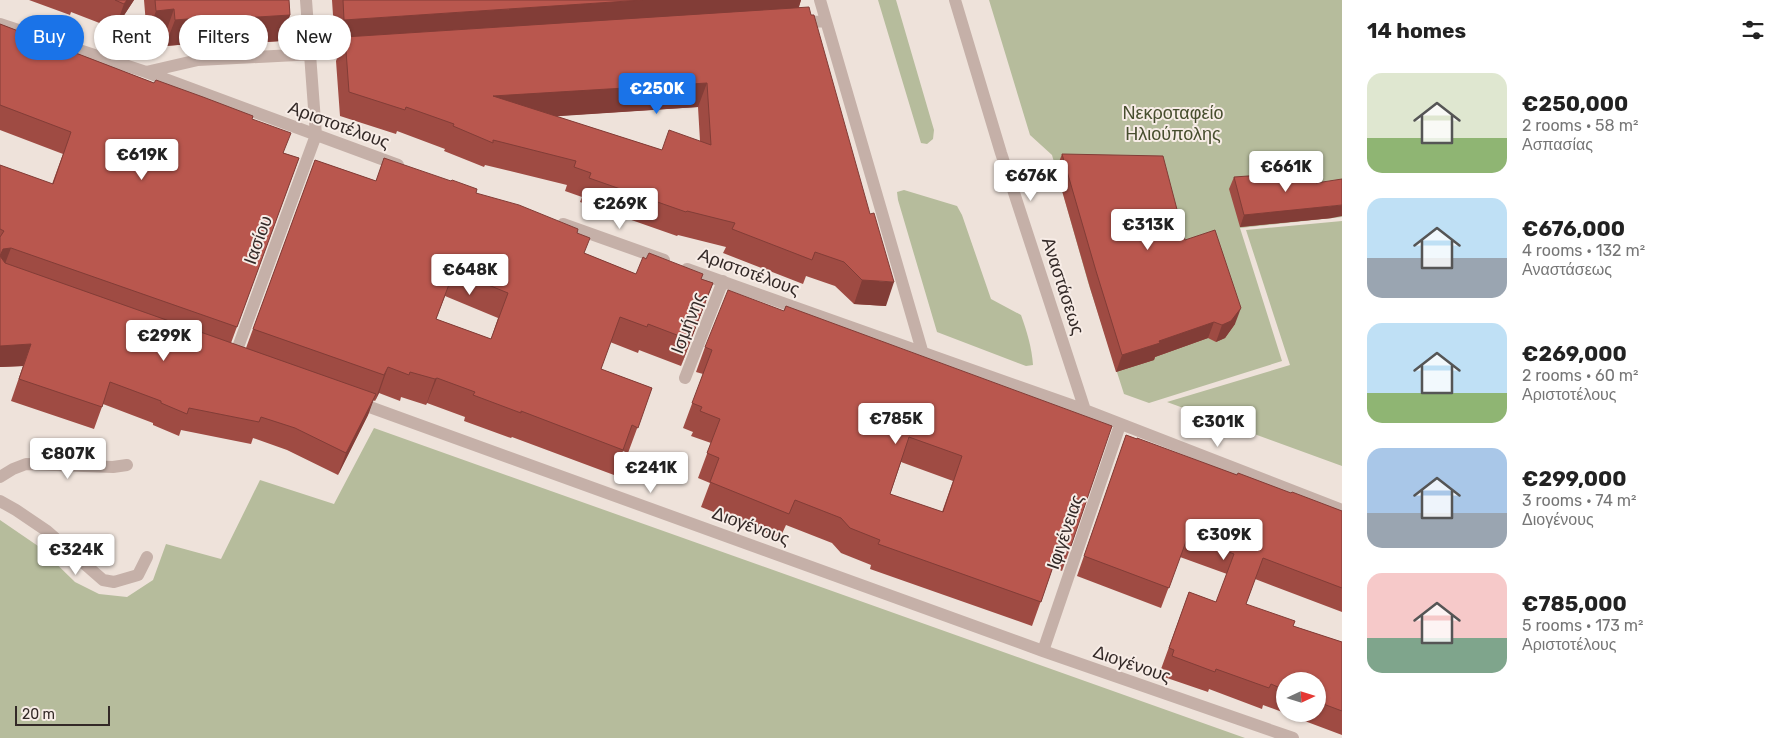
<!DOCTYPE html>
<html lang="en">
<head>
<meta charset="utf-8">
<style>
  :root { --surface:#fff; --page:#f2f2f2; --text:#222; --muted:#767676; --accent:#1a73e8 }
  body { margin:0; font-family:Rubik,sans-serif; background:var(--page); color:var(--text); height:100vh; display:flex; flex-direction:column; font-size:19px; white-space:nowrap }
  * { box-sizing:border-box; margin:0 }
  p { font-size:16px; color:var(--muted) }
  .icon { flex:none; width:28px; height:28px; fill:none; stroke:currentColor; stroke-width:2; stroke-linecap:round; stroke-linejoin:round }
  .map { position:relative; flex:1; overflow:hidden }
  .side { display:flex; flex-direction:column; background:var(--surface); width:450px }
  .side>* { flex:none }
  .guide { position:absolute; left:15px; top:15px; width:475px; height:45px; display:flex; gap:10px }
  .needle { width:32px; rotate:86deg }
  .buttons { position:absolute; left:1276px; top:672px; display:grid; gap:10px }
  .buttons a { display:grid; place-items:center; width:50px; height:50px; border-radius:50%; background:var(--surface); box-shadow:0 1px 4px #0004; font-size:25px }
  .scale { position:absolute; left:15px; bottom:12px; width:95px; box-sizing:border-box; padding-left:5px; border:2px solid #332927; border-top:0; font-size:14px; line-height:18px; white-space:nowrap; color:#332927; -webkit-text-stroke:4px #f7ece6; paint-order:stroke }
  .price { position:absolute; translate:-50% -42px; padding:0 11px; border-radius:5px; background:#fff; color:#222; font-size:16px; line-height:32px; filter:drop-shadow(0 1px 2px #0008) }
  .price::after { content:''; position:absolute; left:50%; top:30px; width:15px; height:11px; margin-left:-8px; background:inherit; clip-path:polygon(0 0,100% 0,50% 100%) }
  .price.on { background:var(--accent); color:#fff }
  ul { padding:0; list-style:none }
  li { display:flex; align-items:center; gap:15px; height:125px; padding:0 25px }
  li span { display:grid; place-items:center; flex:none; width:140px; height:100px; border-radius:15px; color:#555 }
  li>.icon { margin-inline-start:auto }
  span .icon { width:60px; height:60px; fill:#fffc; stroke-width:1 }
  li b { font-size:21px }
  h2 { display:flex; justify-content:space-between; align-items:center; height:60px; padding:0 25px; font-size:21px }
  .tag { padding:0 18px; border-radius:22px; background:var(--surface); box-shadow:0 1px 4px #0004; font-size:18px; line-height:45px }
  .tag.on { background:var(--accent); color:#fff }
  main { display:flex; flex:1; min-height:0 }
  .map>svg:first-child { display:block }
  .green { fill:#b6bc9c }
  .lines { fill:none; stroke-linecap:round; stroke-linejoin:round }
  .minor { stroke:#c5b0a8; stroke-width:12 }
  .wall { fill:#9f4b43; fill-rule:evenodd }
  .shaded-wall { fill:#823d37 }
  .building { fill:#b9574e; stroke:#823d37; fill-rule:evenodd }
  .labels { text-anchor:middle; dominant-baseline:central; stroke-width:4; stroke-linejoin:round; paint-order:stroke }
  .park-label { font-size:18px; fill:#474e2e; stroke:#f7ece6 }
  .street-label { font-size:18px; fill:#332927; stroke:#f7ece6 }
</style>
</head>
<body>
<main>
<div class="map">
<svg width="1342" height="738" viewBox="0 0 1342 738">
  <rect width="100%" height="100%" fill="#eee2da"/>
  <path class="green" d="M878,0H896L934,130L933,139L927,144L921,143Z
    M989,0H1342V217L1240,228L1282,361L1149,403L1124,394L1088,282L1052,155L1030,135Z
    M904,190L957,206L962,215L991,299L1021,315C1027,332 1032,348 1033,365L1026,366L937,332L898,200L897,192Z
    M1342,221V466L1167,402L1290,365L1246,230Z
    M374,428L1245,738H0V520L38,546L75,582L99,594L127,597L153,580L166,544L221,559L260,480L334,504Z"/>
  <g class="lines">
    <path class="minor" d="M820,0L923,354
      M955,0L1001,153L1085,410
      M801,23L826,21
      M0,24L146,72L398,165
      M146,72L198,60L354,52
      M563,224L664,260
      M687,269L1085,410L1342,510
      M234,358L316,135L306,0
      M685,378L723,281
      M356,402L1043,651L1293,738
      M0,477L13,469L26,464L113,467L127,465
      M0,501L16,510L47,531L103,580L114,582L138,575L147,557
      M1043,651L1120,425"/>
  </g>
  <path class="wall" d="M29,0H134L115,29L71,12L70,15Z
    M144,0H289L290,15L281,41L216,45V42L165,46V35L147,36Z
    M332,0H801L799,7L886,306L854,304L835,286L806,276L803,284L723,253L726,247L678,235L677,236L580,202L582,197L565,191L567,185L485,165L484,167L444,151L445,149L397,131L396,134L340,116L336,61L342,45H335ZM698,107L700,141L662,150L555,116Z
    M0,24L154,83L252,119L284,153L299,158L231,343L246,348L315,160L376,181L384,158L476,193L577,233L584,253L636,274L701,279L713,283L681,366L639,350L638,353L610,342L601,369L652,388L628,453L623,451L614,475L512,437L511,438L464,421L465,417L427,403L426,405L401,397L400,401L379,393L375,401L373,400L368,415L338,475L287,450L253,438L251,444L181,430L179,436L153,425V423L103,404L94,429L11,401L23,366L0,367V165L52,184L63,154L0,130ZM445,296L498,318L491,339L436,319Z
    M1062,154L1185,240L1235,324L1225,338L1216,342L1208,338L1155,357L1154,360L1116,372L1090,288L1056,170Z
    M1234,177L1316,183L1332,218L1240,227L1229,189Z
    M786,306L1071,546L1062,571L1053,567L1032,626L870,569L871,565L841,553L832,543L786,525L780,538L701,507L710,483L698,478L711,443L691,436L693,432L683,428L703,374L696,372L705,347L784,311ZM901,462L953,481L942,512L890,494Z
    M1126,435L1237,475L1342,511V612L1255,579L1246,604L1293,626L1342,642V735L1286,714H1318V681H1285V713L1263,705L1262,709L1209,689L1208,692L1164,677L1167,670L1161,669L1189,592L1216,602L1227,574L1180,557L1161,608L1077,576Z"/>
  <path class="shaded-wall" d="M127,0H134L115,29L124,4Z
    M643,0H801L796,15L345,37L342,45H335L344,20Z
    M174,9L165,35L147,36L156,11Z
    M290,15L281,41L216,45L226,19Z
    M225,16L216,42L165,46L175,20Z
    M707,83L698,107L484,121L493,96Z
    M1342,205V216L1332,218L1240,227L1244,215Z
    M11,248L3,269L0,256L3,249Z
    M862,280L894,282L886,306L854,304Z
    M713,283L703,309L681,366L690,340Z
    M1241,308L1235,324L1225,338L1216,342L1222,325Z
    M1214,322L1208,338L1155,357L1154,360L1116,372L1122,355L1159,341Z
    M31,344L23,366L0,367V346Z
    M388,367L379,393L375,401L384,375Z
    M437,378L427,403L426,405L435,379Z
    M376,394L368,415L338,475L346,453Z"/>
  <path class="building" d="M115,0H127L124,4Z
    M155,0H289L290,15L226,19L225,16L175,20L174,9L156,11Z
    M343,0H643L344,20Z
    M809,7L811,15H814L870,214L874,213L894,282L862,280L844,262L815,252L812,260L732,229L735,223L687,211L686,212L589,178L591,173L574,167L576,161L493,140V143L453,126L454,124L406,107L405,110L349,92L345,37ZM707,83L711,145L669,130L662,150L493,96Z
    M0,24L154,83L156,80L203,97L253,116L252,119L291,133L283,153L299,158L237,327L11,248L3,249L0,256V237L4,231L0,229V165L53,184L71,132L0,105Z
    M1062,154L1163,156L1185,240L1215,230L1241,308L1231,321L1222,325L1214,322L1159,341L1160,343L1122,355L1096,271Z
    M384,158L451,181L452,180L477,189L476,193L519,205L578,229L577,233L590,238L584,253L636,274L643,257L646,259L649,253L703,274L701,279L713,283L690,340L648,324L647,327L620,317L601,369L652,388L638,428L632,425L623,450L521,411V413L473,395L475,392L437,378L435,379L410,372L409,375L388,367L384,375L253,329L315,160L376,181ZM454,271L508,293L491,339L436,319Z
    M1306,172L1316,183L1342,179V205L1244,215L1234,177Z
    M0,256L5,263L376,394L346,453L295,428L261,417L259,422L189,408L187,414L161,403V401L110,382L102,407L19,379L31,344L0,346Z
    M728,290L784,311L786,306L1112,426L1071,546L1061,543L1041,602L878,544L880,540L850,528L841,518L795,500L789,514L710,482L719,458L707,453L720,419L700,411L702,407L692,403L712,350L705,347ZM909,437L962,456L943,512L890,494Z
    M1126,435L1137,439V438L1237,475L1238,473L1291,493L1292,492L1342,511V588L1263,558L1246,604L1295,621L1293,626L1342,642V711L1318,702V681H1285V690L1271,684L1269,688L1216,669L1215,672L1172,656L1174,650L1169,648L1189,592L1216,602L1234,554L1188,536L1169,588L1084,556Z"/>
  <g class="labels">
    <g class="park-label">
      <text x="1173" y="113">Νεκροταφείο<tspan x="1173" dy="21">Ηλιούπολης</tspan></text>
    </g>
    <g class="street-label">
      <text transform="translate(339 125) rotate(20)">Αριστοτέλους</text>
      <text transform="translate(258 240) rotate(-70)">Ιασίου</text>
      <text transform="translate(749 272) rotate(20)">Αριστοτέλους</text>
      <text transform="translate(1063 286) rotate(72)">Αναστάσεως</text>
      <text transform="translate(688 323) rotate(-69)">Ισμήνης</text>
      <text transform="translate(751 526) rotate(20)">Διογένους</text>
      <text transform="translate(1065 532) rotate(-71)">Ιφιγένειας</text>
      <text transform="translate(1132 664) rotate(19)">Διογένους</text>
    </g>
  </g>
</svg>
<div class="buttons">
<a><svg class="needle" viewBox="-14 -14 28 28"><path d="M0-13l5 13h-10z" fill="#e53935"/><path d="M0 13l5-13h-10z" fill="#767676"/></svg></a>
</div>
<div class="scale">20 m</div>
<b class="price on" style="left:657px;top:115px">€250K</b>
<b class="price" style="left:142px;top:181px">€619K</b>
<b class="price" style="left:1286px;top:193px">€661K</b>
<b class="price" style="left:1031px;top:202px">€676K</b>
<b class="price" style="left:620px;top:230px">€269K</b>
<b class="price" style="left:1148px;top:251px">€313K</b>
<b class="price" style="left:470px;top:296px">€648K</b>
<b class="price" style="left:164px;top:362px">€299K</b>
<b class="price" style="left:896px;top:445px">€785K</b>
<b class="price" style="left:1218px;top:448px">€301K</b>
<b class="price" style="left:68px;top:480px">€807K</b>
<b class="price" style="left:651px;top:494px">€241K</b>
<b class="price" style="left:1224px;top:561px">€309K</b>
<b class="price" style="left:76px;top:576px">€324K</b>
<div class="guide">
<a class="tag on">Buy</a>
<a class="tag">Rent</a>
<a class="tag">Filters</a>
<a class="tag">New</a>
</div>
</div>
<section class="side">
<h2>14 homes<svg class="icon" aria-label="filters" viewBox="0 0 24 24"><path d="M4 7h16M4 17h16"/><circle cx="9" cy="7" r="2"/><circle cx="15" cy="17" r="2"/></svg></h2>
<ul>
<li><span style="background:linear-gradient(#dfe7d0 65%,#8fb573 0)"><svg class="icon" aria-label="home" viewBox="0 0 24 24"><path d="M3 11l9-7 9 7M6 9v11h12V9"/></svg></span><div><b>€250,000</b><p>2 rooms · 58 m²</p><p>Ασπασίας</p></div></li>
<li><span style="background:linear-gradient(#bfe0f5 60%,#9aa5b1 0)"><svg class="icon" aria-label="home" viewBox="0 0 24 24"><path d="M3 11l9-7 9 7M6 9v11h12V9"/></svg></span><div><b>€676,000</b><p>4 rooms · 132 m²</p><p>Αναστάσεως</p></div></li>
<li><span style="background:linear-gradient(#bfe0f5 70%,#8fb573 0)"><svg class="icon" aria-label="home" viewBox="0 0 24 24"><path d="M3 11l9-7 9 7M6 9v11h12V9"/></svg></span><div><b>€269,000</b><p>2 rooms · 60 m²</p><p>Αριστοτέλους</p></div></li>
<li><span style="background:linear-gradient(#a9c7e8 65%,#9aa5b1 0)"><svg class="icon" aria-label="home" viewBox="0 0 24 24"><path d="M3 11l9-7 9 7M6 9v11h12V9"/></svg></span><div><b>€299,000</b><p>3 rooms · 74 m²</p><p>Διογένους</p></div></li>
<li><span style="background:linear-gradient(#f6c9c9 65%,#7fa58c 0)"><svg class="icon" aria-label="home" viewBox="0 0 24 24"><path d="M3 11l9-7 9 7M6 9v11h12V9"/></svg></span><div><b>€785,000</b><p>5 rooms · 173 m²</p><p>Αριστοτέλους</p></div></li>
</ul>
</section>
</main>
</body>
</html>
